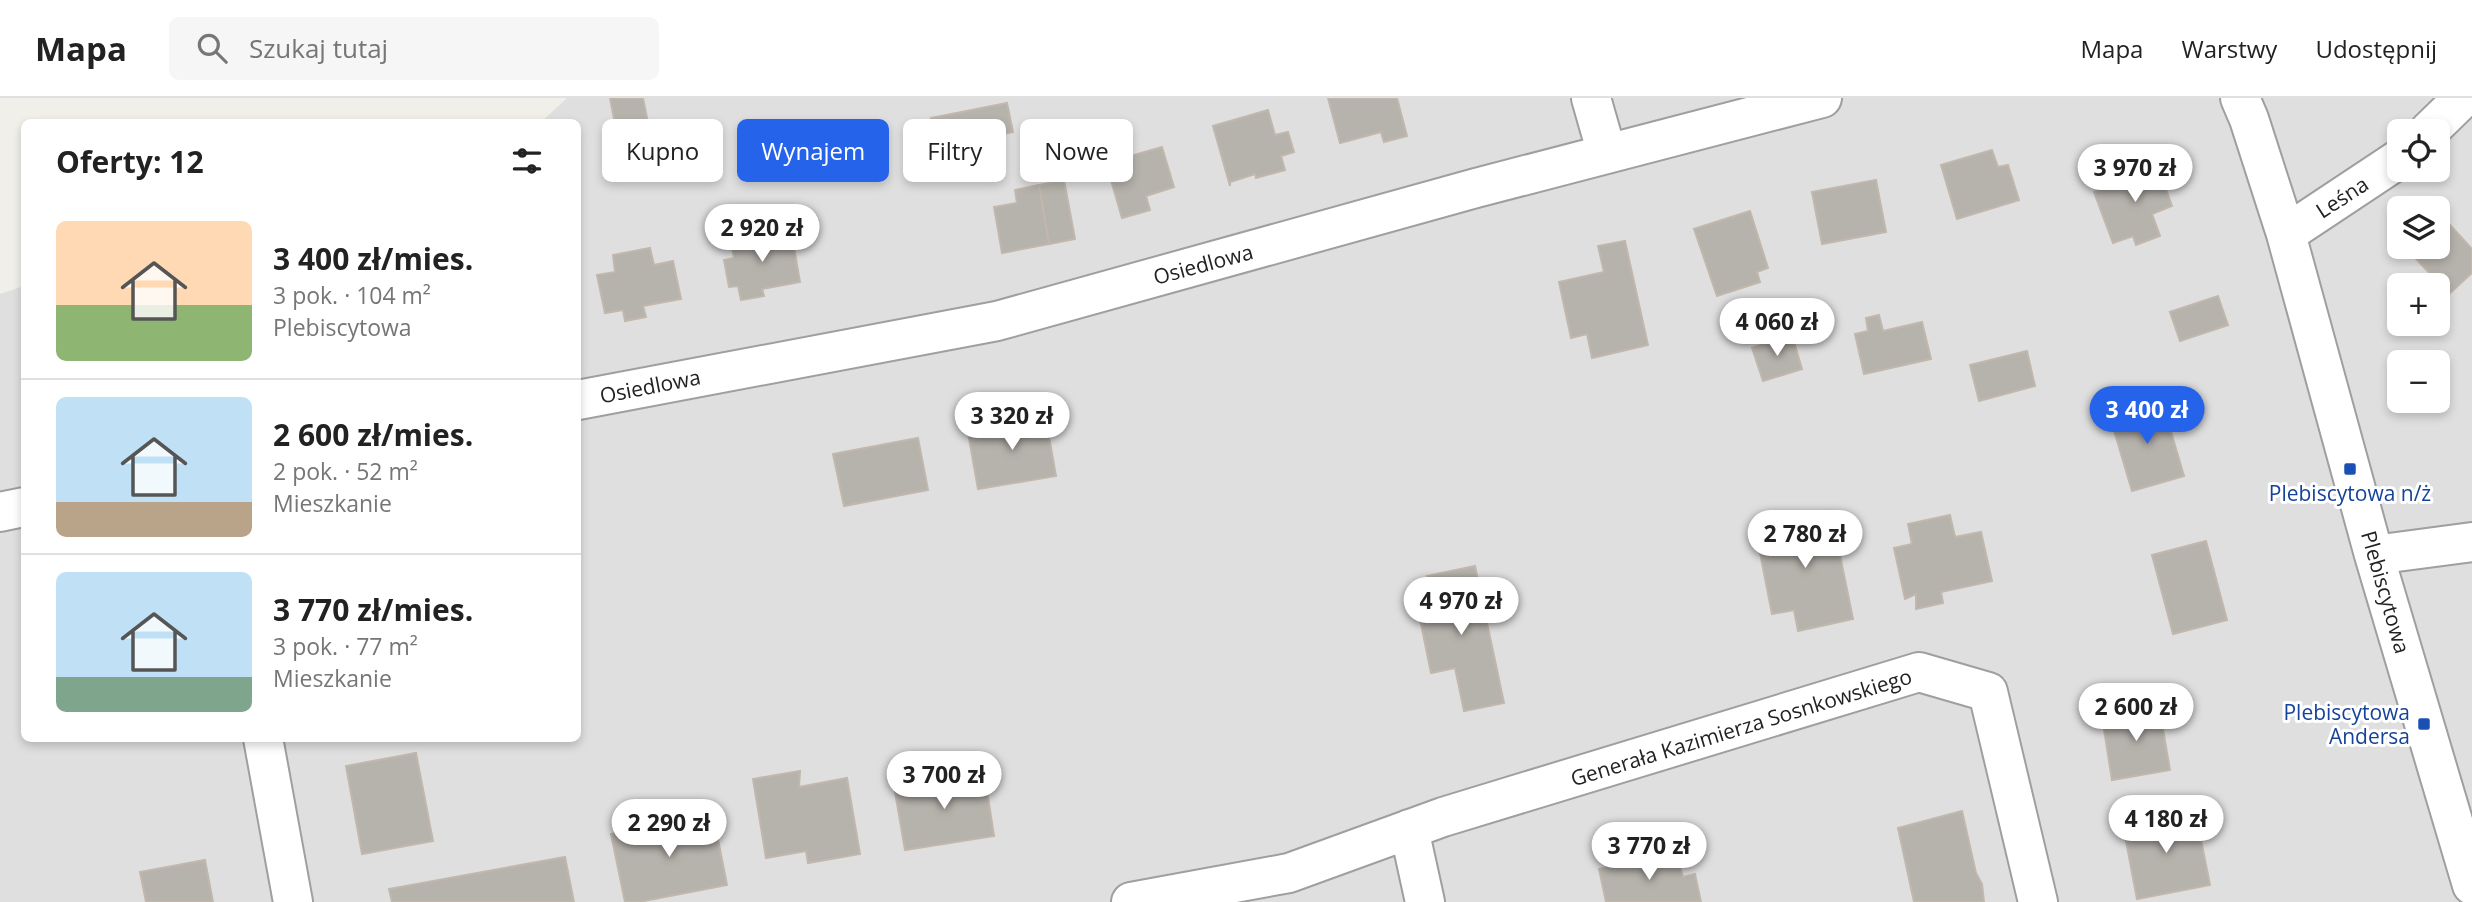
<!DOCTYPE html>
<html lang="pl">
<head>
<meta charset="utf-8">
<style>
  :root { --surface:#fff; --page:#f6f6f6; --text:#222; --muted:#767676; --line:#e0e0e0; --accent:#2563eb }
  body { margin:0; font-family:"Open Sans",sans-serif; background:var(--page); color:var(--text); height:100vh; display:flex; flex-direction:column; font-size:26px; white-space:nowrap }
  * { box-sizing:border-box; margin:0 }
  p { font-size:23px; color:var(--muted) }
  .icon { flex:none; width:38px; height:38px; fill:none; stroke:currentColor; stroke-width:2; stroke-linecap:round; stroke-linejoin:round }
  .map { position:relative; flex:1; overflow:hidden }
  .drawer { position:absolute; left:21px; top:21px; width:560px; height:623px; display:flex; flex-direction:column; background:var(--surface); border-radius:10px; box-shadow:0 4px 10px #0003 }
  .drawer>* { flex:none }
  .hud { position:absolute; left:602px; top:21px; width:665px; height:63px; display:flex; gap:14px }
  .tools { position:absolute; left:2387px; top:21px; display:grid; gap:14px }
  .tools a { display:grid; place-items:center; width:63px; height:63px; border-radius:10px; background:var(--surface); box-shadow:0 4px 10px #0003; font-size:35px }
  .price { position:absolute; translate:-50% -60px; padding:0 16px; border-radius:24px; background:#fff; color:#222; font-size:23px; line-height:46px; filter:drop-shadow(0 2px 4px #0008) }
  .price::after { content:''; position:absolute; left:50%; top:42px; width:21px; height:16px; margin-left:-10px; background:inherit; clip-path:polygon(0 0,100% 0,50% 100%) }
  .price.current { background:var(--accent); color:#fff }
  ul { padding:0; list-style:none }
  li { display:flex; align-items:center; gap:21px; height:175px; padding:0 35px }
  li+li { border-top:2px solid var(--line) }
  li span { display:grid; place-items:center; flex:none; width:196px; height:140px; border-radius:10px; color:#555 }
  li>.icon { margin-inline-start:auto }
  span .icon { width:84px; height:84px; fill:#fffc; stroke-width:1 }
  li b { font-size:30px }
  h2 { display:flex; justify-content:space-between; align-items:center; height:84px; padding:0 35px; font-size:30px }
  .chip { padding:0 24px; border-radius:10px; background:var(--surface); box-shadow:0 4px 10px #0003; font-size:24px; line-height:63px }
  .chip.current { background:var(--accent); color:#fff }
  header { display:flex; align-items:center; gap:42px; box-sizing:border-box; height:98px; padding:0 35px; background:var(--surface); border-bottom:2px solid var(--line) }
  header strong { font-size:33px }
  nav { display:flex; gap:38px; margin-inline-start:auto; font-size:24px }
  .search { width:490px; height:63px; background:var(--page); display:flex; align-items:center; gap:18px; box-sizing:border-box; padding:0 24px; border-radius:10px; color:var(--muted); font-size:26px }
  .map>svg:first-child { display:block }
  .residential { fill:#dfdfdf; fill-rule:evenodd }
  .building { fill:#b6b2ac; stroke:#c1b7ad; stroke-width:2 }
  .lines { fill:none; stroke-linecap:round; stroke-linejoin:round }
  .minor-casing { stroke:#9f9f9f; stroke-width:42 }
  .minor { stroke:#fff; stroke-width:38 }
  .transit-dot { fill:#1a4fb4; stroke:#fff; stroke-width:2.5 }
  .labels { text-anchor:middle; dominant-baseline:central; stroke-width:6; stroke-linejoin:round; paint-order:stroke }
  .street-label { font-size:21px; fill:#222; stroke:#fff }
  .transit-label { font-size:21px; fill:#164399; stroke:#fff }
</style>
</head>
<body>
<header>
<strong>Mapa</strong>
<div class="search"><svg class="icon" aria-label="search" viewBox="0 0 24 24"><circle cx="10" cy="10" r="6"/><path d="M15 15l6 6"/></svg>Szukaj tutaj</div>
<nav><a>Mapa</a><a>Warstwy</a><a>Udostępnij</a></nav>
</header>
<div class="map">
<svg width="2472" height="804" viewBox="0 0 2472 804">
  <rect width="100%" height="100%" fill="#f1efea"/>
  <path class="residential" d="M567,0H2472V804H0V196L24,188V640H578V24H541ZM2399,33H2438V72H2399ZM2399,110H2438V149H2399ZM2399,187H2438V226H2399ZM2399,264H2438V303H2399Z"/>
  <path class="building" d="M610,0H643L650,35L618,41Z
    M1328,0H1397L1407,38L1384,44L1381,34L1340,45Z
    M1007,5L1013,34L937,51L931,20Z
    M1268,12L1275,37L1288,34L1294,54L1281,58L1285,72L1256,80L1255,76L1230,84V88L1213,28Z
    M1162,49L1174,89L1146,98L1150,112L1122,120L1106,65Z
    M1992,52L1998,69L2008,67L2019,102L1957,121L1941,67Z
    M2155,61L2172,108L2152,116L2160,138L2136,147L2133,138L2113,145L2094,94L2135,79L2132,70Z
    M1064,82L1075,141L1049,146L1039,87Z
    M1876,82L1886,134L1822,146L1812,94Z
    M1039,87L1049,146L1002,155L994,109L1017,105L1015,92Z
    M1750,113L1768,170L1757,174L1760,184L1717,198L1694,131Z
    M2440,116L2472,151V175L2449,196L2405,149H2438V118Z
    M791,132L800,184L762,191L764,198L741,202L738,188L729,189L724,162L734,160L731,144Z
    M1625,143L1648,247L1592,260L1587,236L1571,240L1559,184L1604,174L1598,148Z
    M650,150L654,167L673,163L681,201L643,208L646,219L625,223L623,212L605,215L597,177L615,174L613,157Z
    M2218,198L2228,227L2180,243L2170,214Z
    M1879,217L1883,233L1922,224L1931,261L1864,276L1855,236L1868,233L1866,220Z
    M1792,237L1802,271L1763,283L1752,250Z
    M2027,253L2035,288L1979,303L1970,267Z
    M2162,303L2184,378L2132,393L2110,319Z
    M1045,316L1056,378L978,391L967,329Z
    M918,340L928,392L844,408L833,356Z
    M1831,413L1853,521L1798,533L1794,512L1772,516L1755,429Z
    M1950,417L1955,439L1981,434L1992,483L1941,494L1943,505L1916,511V496L1905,501L1894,450L1912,446L1908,426Z
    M2206,443L2227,522L2173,536L2152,457Z
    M1475,468L1504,605L1464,613L1455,570L1431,575L1418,511L1434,508L1427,478Z
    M2159,608L2170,672L2112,682L2102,619Z
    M416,655L433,743L362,756L346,668Z
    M800,673L799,689L847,680L860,756L808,765L806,753L766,760L753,681Z
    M984,673L994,738L905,752L894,688Z
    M2195,712L2210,787L2137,801L2123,727Z
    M1962,713L1976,775L1982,786L1984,804H1914L1898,730Z
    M713,716L727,787L639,804H625L611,736Z
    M1675,754L1683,779L1695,776L1701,804H1606L1599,771Z
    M565,759L574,804H392L389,791Z
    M205,762L213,804H146L140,774Z"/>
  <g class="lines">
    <g class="minor-casing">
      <path id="minor" d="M1591,0L1607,56
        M2240,0L2249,21L2286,136L2374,457L2472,787
        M2429,33L2463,0
        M2286,136L2399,61
        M578,302L997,223L1476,90L1822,0
        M0,414L24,409
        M2374,457L2472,444
        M263,640L293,804
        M1409,731L1425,804
        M1131,804L1289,775L1443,719L1919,574L1988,594L2038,804"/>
    </g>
    <use href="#minor" class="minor"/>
  </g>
  <g class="transit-dot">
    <rect x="2343" y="364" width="14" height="14" rx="3.5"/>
    <rect x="2417" y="619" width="14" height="14" rx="3.5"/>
  </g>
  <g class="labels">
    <g class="street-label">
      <text transform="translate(2342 99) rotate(-33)">Leśna</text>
      <text transform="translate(1203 166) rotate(-15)">Osiedlowa</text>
      <text transform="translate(650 288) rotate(-11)">Osiedlowa</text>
      <text transform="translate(2386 494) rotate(74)">Plebiscytowa</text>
      <text transform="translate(1741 629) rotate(-17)">Generała Kazimierza Sosnkowskiego</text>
    </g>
    <g class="transit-label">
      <text x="2350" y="395">Plebiscytowa n/ż</text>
      <text x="2410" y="614" text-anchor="end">Plebiscytowa<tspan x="2410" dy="24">Andersa</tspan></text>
    </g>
  </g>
</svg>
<div class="tools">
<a><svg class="icon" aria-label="locate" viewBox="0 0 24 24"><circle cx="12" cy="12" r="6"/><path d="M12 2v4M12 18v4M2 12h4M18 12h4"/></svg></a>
<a><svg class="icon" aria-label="layers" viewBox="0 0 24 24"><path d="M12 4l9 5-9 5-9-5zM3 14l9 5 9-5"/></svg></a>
<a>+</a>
<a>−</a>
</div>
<b class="price" style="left:2135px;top:106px">3 970 zł</b>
<b class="price" style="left:762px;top:166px">2 920 zł</b>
<b class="price" style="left:1777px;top:260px">4 060 zł</b>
<b class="price current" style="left:2147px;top:348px">3 400 zł</b>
<b class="price" style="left:1012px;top:354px">3 320 zł</b>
<b class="price" style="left:1805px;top:472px">2 780 zł</b>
<b class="price" style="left:1461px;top:539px">4 970 zł</b>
<b class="price" style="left:2136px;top:645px">2 600 zł</b>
<b class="price" style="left:944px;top:713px">3 700 zł</b>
<b class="price" style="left:2166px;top:757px">4 180 zł</b>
<b class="price" style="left:669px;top:761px">2 290 zł</b>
<b class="price" style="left:1649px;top:784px">3 770 zł</b>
<div class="hud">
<a class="chip">Kupno</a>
<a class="chip current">Wynajem</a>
<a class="chip">Filtry</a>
<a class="chip">Nowe</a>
</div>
<section class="drawer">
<h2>Oferty: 12<svg class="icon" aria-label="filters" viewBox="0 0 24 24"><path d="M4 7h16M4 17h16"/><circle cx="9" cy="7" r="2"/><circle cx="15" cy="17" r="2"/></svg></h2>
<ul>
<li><span style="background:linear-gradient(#ffd9b3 60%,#8fb573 0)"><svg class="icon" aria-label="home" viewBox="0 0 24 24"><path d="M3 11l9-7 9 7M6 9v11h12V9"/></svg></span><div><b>3 400 zł/mies.</b><p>3 pok. · 104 m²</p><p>Plebiscytowa</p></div></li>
<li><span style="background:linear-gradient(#bfe0f5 75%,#b9a48a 0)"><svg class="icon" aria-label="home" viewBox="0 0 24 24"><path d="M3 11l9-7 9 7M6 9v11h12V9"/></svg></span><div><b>2 600 zł/mies.</b><p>2 pok. · 52 m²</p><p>Mieszkanie</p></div></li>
<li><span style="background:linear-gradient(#bfe0f5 75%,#7fa58c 0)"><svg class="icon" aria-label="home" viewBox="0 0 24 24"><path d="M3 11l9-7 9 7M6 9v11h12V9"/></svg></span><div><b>3 770 zł/mies.</b><p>3 pok. · 77 m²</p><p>Mieszkanie</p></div></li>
</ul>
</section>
</div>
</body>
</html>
